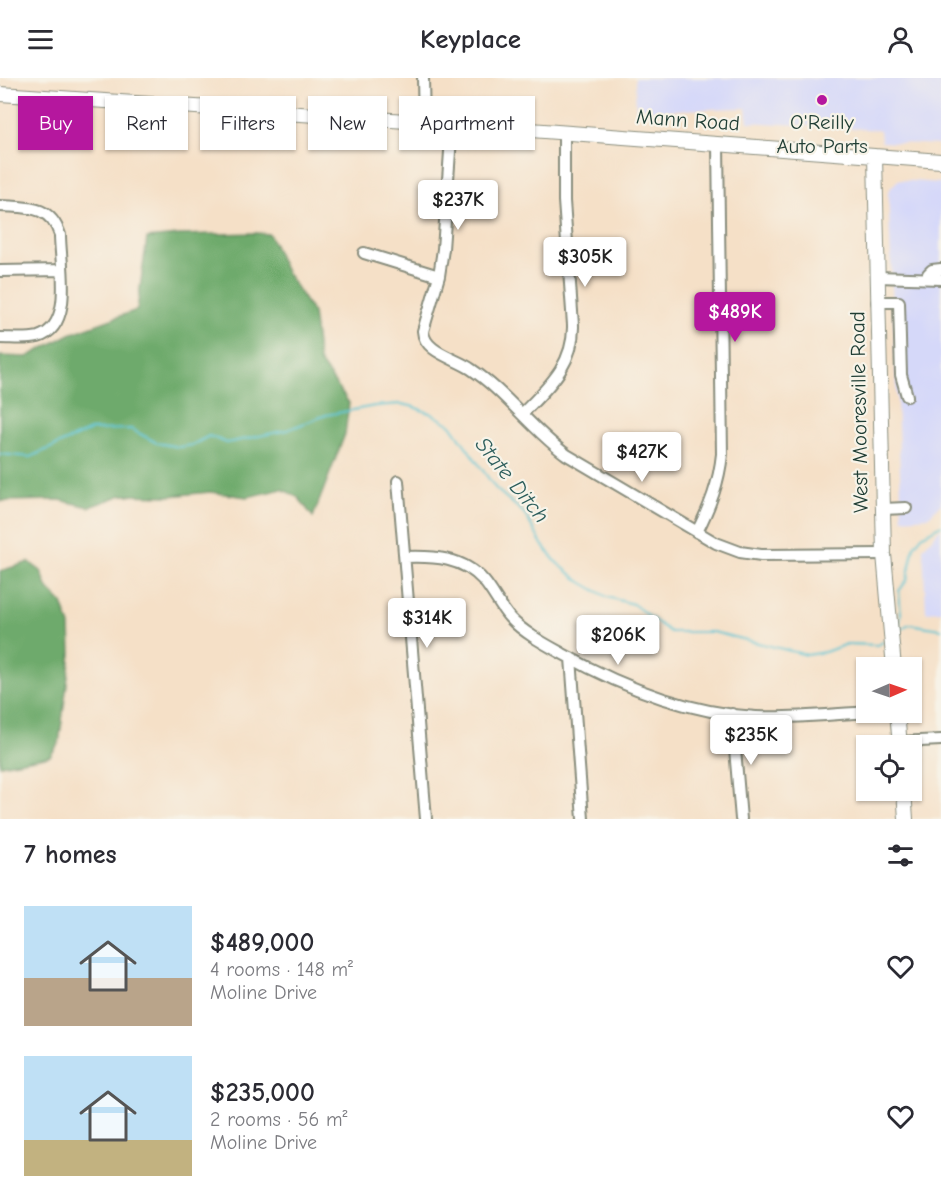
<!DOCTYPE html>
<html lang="en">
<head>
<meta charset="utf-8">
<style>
  :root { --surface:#fff; --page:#f7f7f7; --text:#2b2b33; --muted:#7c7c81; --accent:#b5179e }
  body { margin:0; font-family:"Comic Neue",sans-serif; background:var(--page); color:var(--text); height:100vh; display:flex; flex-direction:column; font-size:22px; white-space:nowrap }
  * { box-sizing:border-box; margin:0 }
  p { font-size:20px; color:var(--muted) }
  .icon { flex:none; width:33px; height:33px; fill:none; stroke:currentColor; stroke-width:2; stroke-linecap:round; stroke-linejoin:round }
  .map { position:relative; height:741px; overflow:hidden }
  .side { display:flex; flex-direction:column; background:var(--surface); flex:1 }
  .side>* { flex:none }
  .guide { position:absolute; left:18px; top:18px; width:600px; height:54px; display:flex; gap:12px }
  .needle { width:39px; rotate:88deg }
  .fabs { position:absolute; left:856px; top:579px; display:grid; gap:12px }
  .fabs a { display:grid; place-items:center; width:66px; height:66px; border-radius:0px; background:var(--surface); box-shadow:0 2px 4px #0004; font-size:30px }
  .price { position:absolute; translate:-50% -51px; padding:0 14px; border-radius:6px; background:#fff; color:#222; font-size:20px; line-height:39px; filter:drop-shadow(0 2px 3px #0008) }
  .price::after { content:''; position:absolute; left:50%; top:36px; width:18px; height:14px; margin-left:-9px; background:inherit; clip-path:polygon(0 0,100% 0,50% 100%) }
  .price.current { background:var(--accent); color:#fff }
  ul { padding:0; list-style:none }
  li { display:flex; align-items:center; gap:18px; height:150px; padding:0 24px }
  li span { display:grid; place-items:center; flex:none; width:168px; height:120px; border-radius:0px; color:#555 }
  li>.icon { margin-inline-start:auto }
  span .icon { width:72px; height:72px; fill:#fffc; stroke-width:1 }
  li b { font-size:26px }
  h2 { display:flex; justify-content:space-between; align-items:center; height:72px; padding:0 24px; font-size:26px }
  .chip { padding:0 21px; border-radius:0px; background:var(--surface); box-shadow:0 2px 4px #0004; font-size:21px; line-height:54px }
  .chip.current { background:var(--accent); color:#fff }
  header { display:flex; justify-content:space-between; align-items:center; height:78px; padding:0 24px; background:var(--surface); font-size:27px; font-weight:600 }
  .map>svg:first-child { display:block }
  .built { fill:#d5d8f9 }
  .forest { fill:#6eaa6c; stroke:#467450; stroke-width:1.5 }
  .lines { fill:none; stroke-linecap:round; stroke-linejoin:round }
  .stream { stroke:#58c3d2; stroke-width:2 }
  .minor-casing { stroke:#8a8e7e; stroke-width:14 }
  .major-casing { stroke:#8a8e7e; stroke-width:16 }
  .minor { stroke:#fff; stroke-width:10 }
  .major { stroke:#fff; stroke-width:14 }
  .poi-dot { fill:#b5179e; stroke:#f7f3e8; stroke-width:2 }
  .labels { text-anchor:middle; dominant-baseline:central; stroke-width:4.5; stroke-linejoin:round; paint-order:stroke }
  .street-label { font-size:21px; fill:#1f3d34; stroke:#f7f3e8 }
  .poi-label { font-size:21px; fill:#1f3d34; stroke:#f7f3e8 }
  .water-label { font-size:22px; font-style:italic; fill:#2d5e5c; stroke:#f7f3e8 }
</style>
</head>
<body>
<header><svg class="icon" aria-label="menu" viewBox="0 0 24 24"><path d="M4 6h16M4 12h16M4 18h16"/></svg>Keyplace<svg class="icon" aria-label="person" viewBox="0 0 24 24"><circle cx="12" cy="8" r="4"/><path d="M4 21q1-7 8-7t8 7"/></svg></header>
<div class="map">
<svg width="941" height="741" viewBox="0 0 941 741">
  <rect width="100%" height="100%" fill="#f7f3e8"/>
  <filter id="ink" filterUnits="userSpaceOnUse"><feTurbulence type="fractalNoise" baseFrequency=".0167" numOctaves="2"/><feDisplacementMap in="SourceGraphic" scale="12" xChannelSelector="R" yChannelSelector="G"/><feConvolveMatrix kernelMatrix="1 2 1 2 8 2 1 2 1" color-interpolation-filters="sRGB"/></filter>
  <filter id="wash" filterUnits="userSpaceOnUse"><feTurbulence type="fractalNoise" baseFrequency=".008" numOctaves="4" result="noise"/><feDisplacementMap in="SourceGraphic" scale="24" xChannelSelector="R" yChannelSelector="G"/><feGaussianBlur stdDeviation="1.35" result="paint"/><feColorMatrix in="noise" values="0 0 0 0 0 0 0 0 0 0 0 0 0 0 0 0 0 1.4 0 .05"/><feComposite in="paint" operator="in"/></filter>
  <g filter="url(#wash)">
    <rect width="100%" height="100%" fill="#f5e0c7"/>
    <path class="built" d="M635,0H941V67L881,64L880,52L748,44L746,30L636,33Z
      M898,102L941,105V426L928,439L902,441L888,113Z
      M941,450V533L926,534L923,470Z"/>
    <path class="forest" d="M256,155L269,156L285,192L313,235L319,283L349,325L345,356L313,439L298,419L282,411L247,419L210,414L169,418L122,417L89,429L60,422L0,423V278L27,279L70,256L137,232L147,160L179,157Z
      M29,484L41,493L48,511L62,525L70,548L71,576L59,665L50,678L0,687V493Z"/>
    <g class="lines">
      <path class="stream" d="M0,376L30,379L91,352L131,351L157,365L179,369L192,367L209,358L227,365L287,352L326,337L375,328L401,326L411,328L432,336L451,347L496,411L524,435L543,468L557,485L581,504L607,519L633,526L670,554H713L807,577L825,574L847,566L878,567L883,564
        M898,553L901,537L899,513L907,502L914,468L922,458L941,447
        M898,553L909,546L941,551"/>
    </g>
  </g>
  <g filter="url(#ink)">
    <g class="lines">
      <g class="minor-casing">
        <path id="minor" d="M423,0L424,44
          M452,46L443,171L439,198L423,253C424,274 455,280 471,291C507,315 532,352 567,377L716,465L740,474L761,477L884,476
          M0,128C27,130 50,126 60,157C60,186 75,248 38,259C26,262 12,260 0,260
          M364,175L439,198
          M0,193L61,192
          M928,196L932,192L941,191
          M877,199L941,201
          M877,224H899L901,297L907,318
          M522,336C548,309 574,287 573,247L564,123V55
          M398,403L426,741
          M883,431L906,430
          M697,454C710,428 719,405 722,376L718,66
          M405,479C434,478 463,479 484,503C494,515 500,529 510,540C524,555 545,566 563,576C622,609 689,635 756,639C794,641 832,636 870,634
          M571,580L583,741
          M732,636L741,741
          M899,664L941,662"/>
      </g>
      <g class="major-casing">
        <path id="major" d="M0,16L452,46L941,83
          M875,78L884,476L894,590
          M897,634L900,668
          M904,712L906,741"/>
      </g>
      <use href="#minor" class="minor"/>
      <use href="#major" class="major"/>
    </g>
  </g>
  <circle class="poi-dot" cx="822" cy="22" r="6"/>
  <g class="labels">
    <g class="street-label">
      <text transform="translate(688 42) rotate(4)">Mann Road</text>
      <text transform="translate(859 334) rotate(-91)">West Mooresville Road</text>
    </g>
    <g class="poi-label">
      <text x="822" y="44">O'Reilly<tspan x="822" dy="24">Auto Parts</tspan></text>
    </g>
    <g class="water-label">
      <text transform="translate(512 402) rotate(51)">State Ditch</text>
    </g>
  </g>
</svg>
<div class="fabs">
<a><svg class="needle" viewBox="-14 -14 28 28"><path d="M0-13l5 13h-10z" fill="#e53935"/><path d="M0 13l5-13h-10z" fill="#7c7c81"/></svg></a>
<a><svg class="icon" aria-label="locate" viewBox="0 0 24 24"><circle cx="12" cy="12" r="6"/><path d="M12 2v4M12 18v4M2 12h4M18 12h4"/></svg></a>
</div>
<b class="price" style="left:458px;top:153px">$237K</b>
<b class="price" style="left:585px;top:210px">$305K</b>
<b class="price current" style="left:735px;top:265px">$489K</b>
<b class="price" style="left:642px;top:405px">$427K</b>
<b class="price" style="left:427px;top:571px">$314K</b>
<b class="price" style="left:618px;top:588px">$206K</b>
<b class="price" style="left:751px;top:688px">$235K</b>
<div class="guide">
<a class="chip current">Buy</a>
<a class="chip">Rent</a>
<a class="chip">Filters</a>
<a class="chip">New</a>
<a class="chip">Apartment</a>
</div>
</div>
<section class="side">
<h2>7 homes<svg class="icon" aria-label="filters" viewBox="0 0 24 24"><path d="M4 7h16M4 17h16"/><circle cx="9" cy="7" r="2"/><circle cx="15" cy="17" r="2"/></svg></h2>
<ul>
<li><span style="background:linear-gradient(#bfe0f5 60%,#b9a48a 0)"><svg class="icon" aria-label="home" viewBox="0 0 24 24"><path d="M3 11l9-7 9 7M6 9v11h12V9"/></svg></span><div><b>$489,000</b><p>4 rooms · 148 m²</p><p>Moline Drive</p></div><svg class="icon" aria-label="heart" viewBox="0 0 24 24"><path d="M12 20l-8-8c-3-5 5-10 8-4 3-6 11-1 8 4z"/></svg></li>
<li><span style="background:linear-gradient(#bfe0f5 70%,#c2b280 0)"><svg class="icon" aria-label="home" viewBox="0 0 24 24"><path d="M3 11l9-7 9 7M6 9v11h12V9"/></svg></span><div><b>$235,000</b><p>2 rooms · 56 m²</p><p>Moline Drive</p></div><svg class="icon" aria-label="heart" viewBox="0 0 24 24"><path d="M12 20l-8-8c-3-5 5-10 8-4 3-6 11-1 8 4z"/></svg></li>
</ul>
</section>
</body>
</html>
